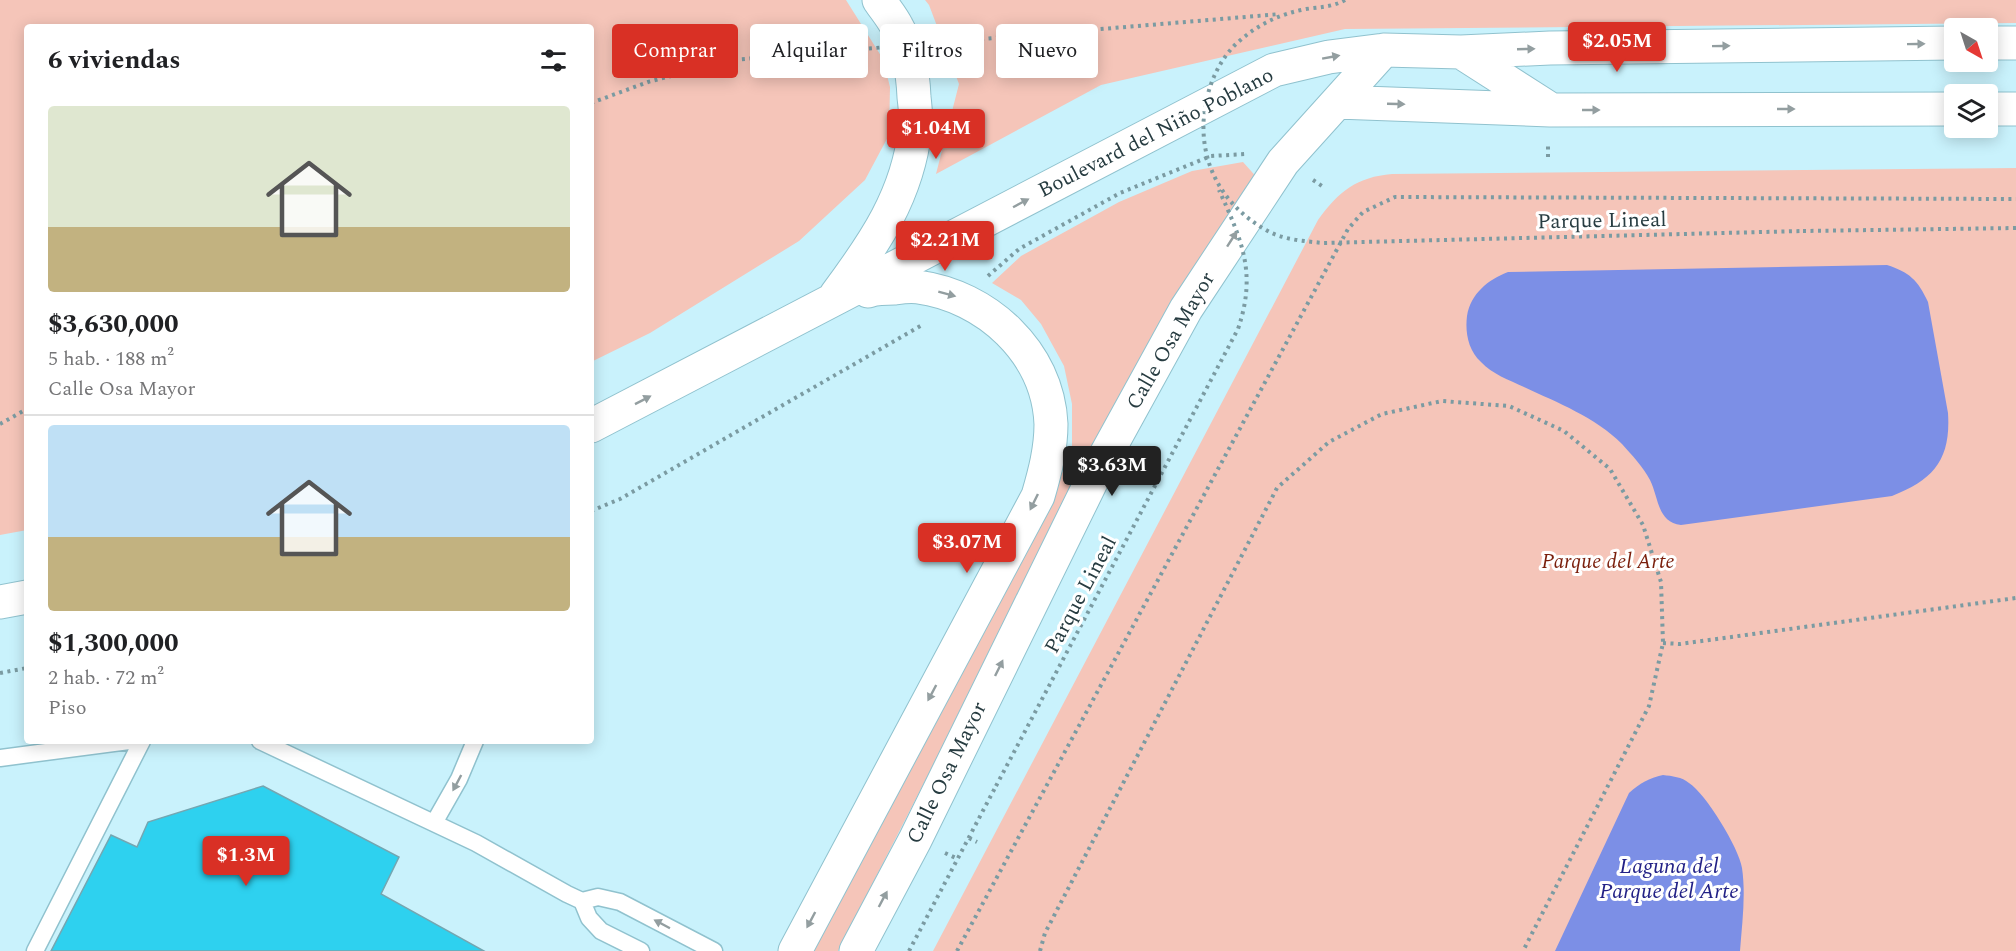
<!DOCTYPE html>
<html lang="es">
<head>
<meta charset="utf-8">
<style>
  :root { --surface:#fff; --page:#f6f6f6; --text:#202124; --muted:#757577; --line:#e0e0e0; --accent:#d93025 }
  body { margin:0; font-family:Spectral,serif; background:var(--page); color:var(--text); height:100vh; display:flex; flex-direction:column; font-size:22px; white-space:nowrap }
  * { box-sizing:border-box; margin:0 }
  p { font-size:20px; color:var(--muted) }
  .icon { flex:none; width:33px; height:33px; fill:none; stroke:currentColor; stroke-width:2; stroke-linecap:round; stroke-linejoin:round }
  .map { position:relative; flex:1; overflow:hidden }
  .details { position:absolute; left:24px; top:24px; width:570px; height:720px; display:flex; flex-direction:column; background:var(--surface); border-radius:6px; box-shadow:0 3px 15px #0003 }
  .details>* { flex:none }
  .top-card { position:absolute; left:612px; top:24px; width:570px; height:54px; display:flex; gap:12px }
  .needle { width:39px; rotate:141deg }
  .buttons { position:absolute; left:1944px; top:18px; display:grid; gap:12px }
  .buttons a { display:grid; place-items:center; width:54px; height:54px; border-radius:6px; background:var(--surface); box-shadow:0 3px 15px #0003; font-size:30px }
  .price { position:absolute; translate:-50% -51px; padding:0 14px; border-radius:6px; background:var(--accent); color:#fff; font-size:20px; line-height:39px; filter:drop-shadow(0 2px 3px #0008) }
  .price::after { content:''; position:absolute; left:50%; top:36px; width:18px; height:14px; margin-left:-9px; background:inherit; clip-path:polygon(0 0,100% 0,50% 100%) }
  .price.selected { background:#222; color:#fff }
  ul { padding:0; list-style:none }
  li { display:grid; align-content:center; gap:12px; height:318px; padding:0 24px }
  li+li { border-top:2px solid var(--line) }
  li span { display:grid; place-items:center; height:186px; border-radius:6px; color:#555 }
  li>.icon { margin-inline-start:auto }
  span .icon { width:108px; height:108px; fill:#fffc; stroke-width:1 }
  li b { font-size:26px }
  h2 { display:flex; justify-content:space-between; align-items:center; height:72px; padding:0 24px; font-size:26px }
  .pill { padding:0 21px; border-radius:6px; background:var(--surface); box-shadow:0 3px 15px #0003; font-size:21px; line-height:54px }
  .pill.selected { background:var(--accent); color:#fff }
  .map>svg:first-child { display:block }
  .green { fill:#f5c5b9 }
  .water { fill:#7c8fe6 }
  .building { fill:#2ed1ef; stroke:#74a6b1; stroke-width:1.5 }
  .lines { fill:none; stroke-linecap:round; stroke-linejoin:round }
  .lane-casing { stroke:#90c2ce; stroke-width:19 }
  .secondary-casing { stroke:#90c2ce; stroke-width:35 }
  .path { stroke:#7b9ba2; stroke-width:4; stroke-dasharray:3 4.5; stroke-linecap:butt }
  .lane { stroke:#fff; stroke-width:16 }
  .secondary { stroke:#fff; stroke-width:33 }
  .path-bridge { stroke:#7b9ba2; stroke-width:4; stroke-dasharray:3 4.5; stroke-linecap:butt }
  .oneway { fill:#939ea0 }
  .labels { text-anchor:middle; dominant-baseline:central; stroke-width:6; stroke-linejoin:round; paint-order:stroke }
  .street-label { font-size:21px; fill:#273c41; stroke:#fff }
  .park-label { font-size:21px; font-style:italic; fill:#7a1e0b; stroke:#fff }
  .water-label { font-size:22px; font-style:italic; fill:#222186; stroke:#fff }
</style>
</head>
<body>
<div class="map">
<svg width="2016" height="951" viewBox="0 0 2016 951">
  <rect width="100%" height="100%" fill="#c9f2fc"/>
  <path class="green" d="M0,0H846L883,59L890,87L889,135L865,180L799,241L650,333L591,362V27H27V530L0,535Z
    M925,0H2016V23L1345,29L1101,85L936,174L959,84L929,5Z
    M1243,162L1260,181L1165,312L838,951H812L1072,454V404L1064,366L1041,324L1021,300L992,283L1021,256L1119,202L1192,171Z
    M2016,168V951H933L1318,220C1339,191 1357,177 1392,174Z"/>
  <path class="water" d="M1887,265C1909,272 1918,280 1928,302L1948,413C1951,459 1934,480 1892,496L1681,525C1657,522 1659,498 1650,480C1644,468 1631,454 1622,444C1595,417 1558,403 1524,387C1509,380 1492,374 1481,362C1468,350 1465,332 1467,316C1471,293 1488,280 1508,272Z
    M1663,775C1672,776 1682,777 1689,783C1706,794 1739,848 1742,868C1746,895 1742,924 1740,951H1555L1629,793C1640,783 1649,778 1663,775Z"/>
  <path class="building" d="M263,786L399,857L381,894L484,951H51L111,835L137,847L148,822Z"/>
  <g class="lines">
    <g class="lane-casing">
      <path id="lane" d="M260,741L476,843L567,894L582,901L598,897L620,902L714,951
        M0,758L129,741
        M434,823L459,779L475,741
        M582,901L589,918L601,931L641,951
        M35,951L142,741"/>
    </g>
    <g class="secondary-casing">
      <path id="secondary" d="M1988,43H2016
        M1461,52L1550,109
        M1337,102L1550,110L1954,109
        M1988,109H2016
        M836,295C874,244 908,195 915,129C917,119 915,107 914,97C913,73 909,48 897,27C892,17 885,9 879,0
        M591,426L1274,70L1329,57L1384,50L1461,52L1550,48L1954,43
        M0,602L27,597
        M795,951L1038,496C1045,472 1051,449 1051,424C1048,352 986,296 918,287C911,286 902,287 895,288C886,288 876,288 868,291
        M856,951L915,840L1092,480L1186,309L1283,162L1384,50"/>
    </g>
    <path class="path" d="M1548,157V145
      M1313,180L1325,188
      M1803,231L2016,228
      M988,276L1019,249L1120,193L1211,156L1246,154
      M0,424L27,409
      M591,511L620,499L922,325
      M1663,643L1680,644L2016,598
      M0,673L27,668
      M969,838L977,842
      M945,853L958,859
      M909,951L996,786
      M957,951L1348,229L1363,212L1395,197L2016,199
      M1040,951L1045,933L1277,488L1329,442L1382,414L1442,401L1509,406L1564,431L1610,469L1643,525L1661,582L1663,643L1649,706L1523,951"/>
    <use href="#lane" class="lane"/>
    <use href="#secondary" class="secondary"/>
    <path class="path-bridge" d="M1345,0C1333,7 1320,7 1306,9C1279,14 1257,25 1237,43C1219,60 1209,84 1205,107C1197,159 1220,204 1266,230C1283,240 1304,241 1323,243L1803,231
      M591,103L648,82L732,60L1280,14
      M996,786L1238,329C1257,273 1242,241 1219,190"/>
  </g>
  <defs><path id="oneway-solid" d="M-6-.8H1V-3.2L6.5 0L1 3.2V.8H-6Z" transform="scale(1.5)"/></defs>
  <g class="oneway">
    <use href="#oneway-solid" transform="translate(1916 44) rotate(-1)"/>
    <use href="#oneway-solid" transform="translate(1721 46) rotate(-1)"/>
    <use href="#oneway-solid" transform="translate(1526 49) rotate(-2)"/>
    <use href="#oneway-solid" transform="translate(1331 57) rotate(-10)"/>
    <use href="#oneway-solid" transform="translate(1396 104) rotate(2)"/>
    <use href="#oneway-solid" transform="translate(1786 109)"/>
    <use href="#oneway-solid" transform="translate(1591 110)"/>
    <use href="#oneway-solid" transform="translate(1021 203) rotate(-28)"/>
    <use href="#oneway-solid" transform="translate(1232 239) rotate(-57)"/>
    <use href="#oneway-solid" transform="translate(947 294) rotate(15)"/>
    <use href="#oneway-solid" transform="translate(643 400) rotate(-27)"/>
    <use href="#oneway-solid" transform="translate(1034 502) rotate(116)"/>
    <use href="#oneway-solid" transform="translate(999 668) rotate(-64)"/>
    <use href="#oneway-solid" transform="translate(932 693) rotate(118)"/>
    <use href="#oneway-solid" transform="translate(457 783) rotate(118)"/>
    <use href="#oneway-solid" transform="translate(883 899) rotate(-62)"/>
    <use href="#oneway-solid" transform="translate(811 920) rotate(118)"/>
    <use href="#oneway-solid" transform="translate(662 924) rotate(-152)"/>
  </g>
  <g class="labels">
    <g class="street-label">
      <text transform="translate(1156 133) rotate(-27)">Boulevard del Niño Poblano</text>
      <text transform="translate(1602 221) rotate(-1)">Parque Lineal</text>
      <text transform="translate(1171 341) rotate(-60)">Calle Osa Mayor</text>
      <text transform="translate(1081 595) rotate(-62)">Parque Lineal</text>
      <text transform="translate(947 773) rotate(-64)">Calle Osa Mayor</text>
    </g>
    <g class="park-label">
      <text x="1608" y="562">Parque del Arte</text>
    </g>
    <g class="water-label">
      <text x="1669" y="866">Laguna del<tspan x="1669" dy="25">Parque del Arte</tspan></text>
    </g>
  </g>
</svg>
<div class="buttons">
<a><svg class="needle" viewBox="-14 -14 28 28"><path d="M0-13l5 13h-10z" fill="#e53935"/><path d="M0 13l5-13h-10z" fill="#757577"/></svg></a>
<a><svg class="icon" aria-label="layers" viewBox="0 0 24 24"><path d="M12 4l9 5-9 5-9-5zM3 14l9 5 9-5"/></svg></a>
</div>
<b class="price" style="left:1617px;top:73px">$2.05M</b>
<b class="price" style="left:936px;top:160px">$1.04M</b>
<b class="price" style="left:945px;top:272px">$2.21M</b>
<b class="price selected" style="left:1112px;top:497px">$3.63M</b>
<b class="price" style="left:967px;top:574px">$3.07M</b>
<b class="price" style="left:246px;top:887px">$1.3M</b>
<div class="top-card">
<a class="pill selected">Comprar</a>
<a class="pill">Alquilar</a>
<a class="pill">Filtros</a>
<a class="pill">Nuevo</a>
</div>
<section class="details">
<h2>6 viviendas<svg class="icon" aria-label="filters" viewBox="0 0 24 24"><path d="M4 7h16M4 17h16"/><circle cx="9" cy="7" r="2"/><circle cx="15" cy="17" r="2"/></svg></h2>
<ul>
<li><span style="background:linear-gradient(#dfe7d0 65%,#c2b280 0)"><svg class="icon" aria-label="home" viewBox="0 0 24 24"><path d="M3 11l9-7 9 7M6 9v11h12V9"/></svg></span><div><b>$3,630,000</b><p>5 hab. · 188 m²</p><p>Calle Osa Mayor</p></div></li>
<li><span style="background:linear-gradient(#bfe0f5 60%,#c2b280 0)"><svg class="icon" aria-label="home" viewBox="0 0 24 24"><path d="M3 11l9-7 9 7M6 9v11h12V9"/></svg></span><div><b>$1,300,000</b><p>2 hab. · 72 m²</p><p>Piso</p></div></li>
</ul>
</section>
</div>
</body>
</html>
